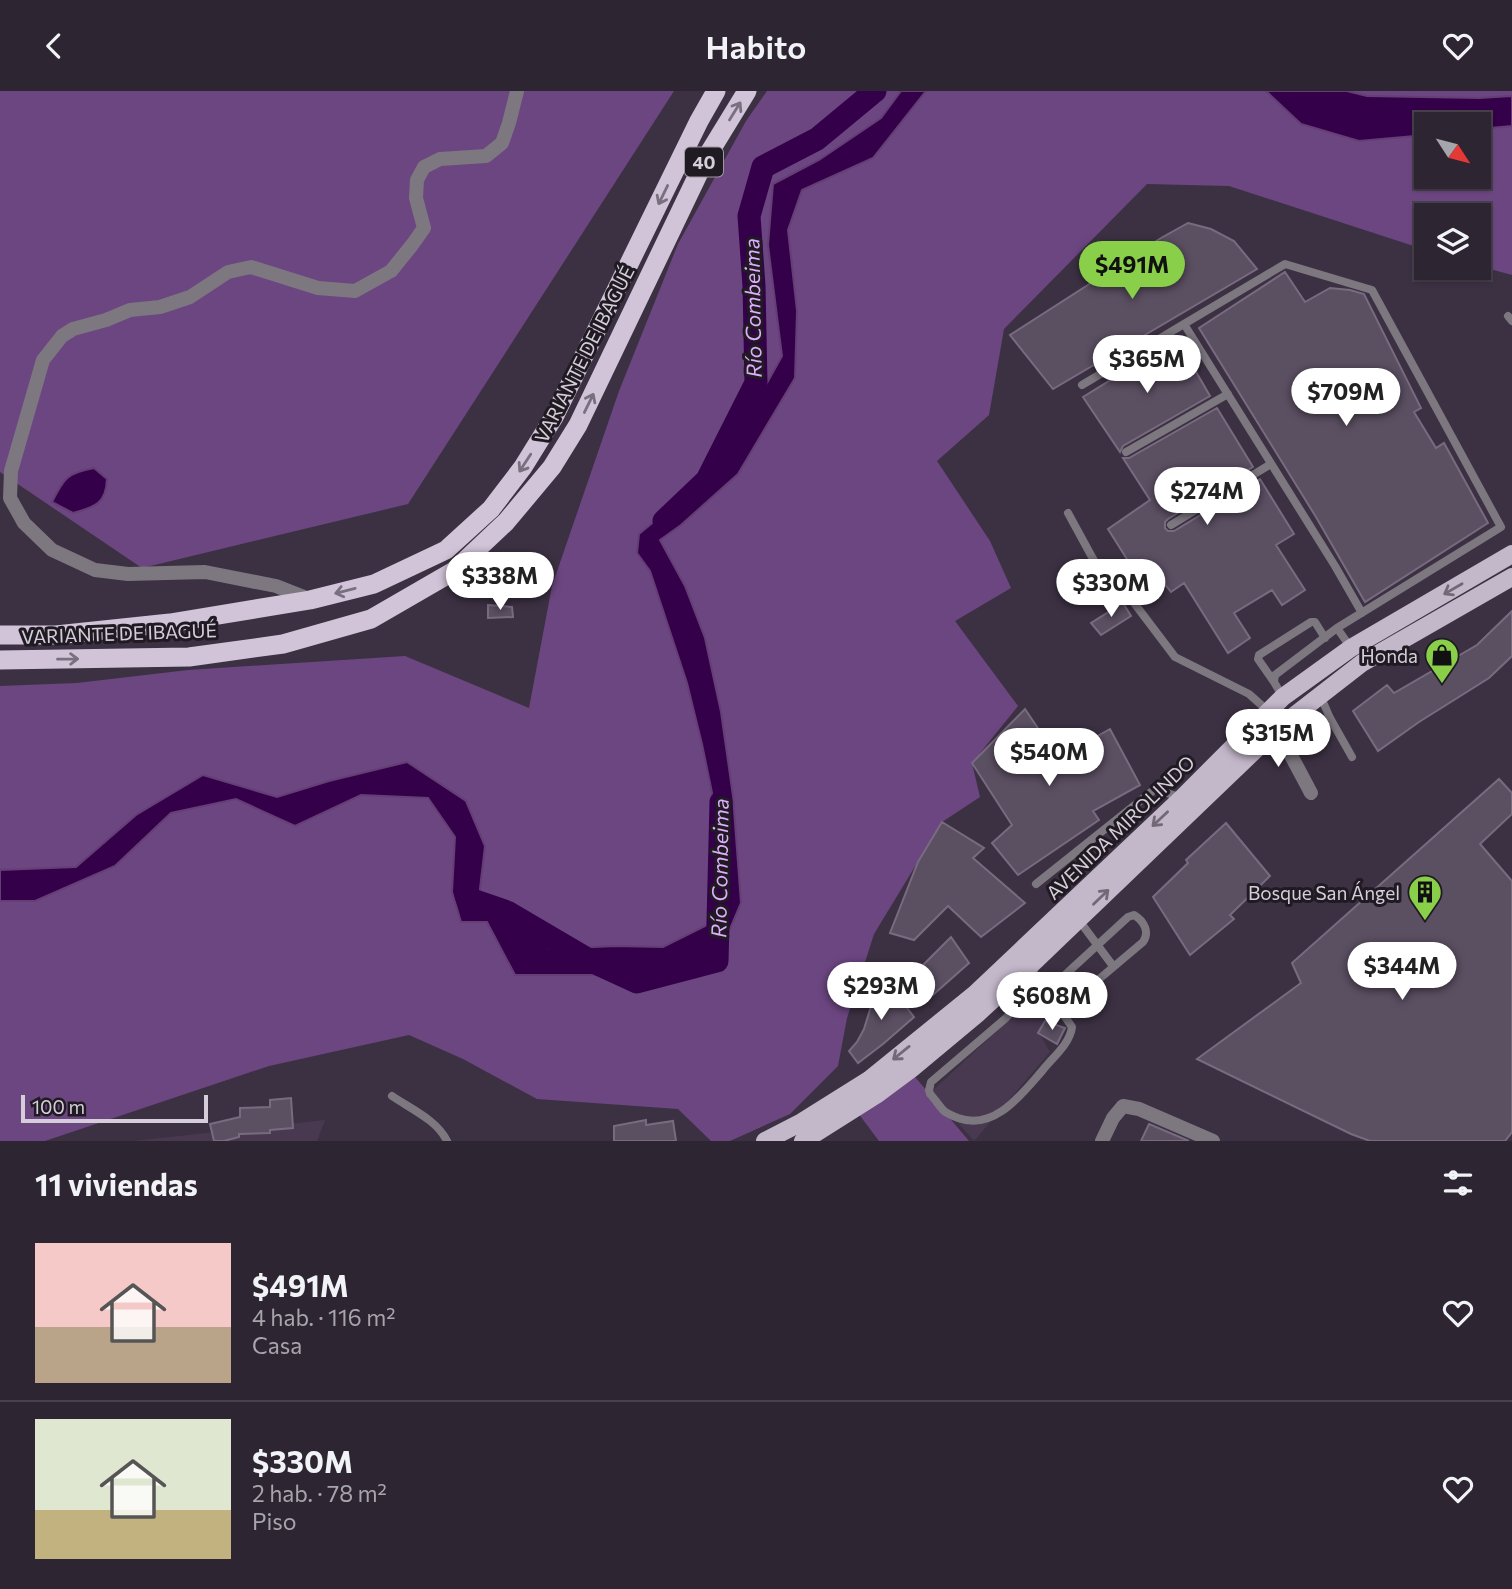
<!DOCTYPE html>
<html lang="es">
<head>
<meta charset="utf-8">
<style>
  :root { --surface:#2d2532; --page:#352d3a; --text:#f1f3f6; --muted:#a7a5ac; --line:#48424d; --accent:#89cf49 }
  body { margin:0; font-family:Commissioner,sans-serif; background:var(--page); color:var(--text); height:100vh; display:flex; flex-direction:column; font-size:26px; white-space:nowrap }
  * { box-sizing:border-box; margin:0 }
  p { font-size:23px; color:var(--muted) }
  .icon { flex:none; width:38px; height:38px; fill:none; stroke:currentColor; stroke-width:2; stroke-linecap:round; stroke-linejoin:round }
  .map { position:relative; height:1050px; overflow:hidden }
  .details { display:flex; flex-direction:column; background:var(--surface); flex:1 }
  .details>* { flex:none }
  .needle { width:46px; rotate:126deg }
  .fabs { position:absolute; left:1414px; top:21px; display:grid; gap:14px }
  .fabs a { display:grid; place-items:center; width:77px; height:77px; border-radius:0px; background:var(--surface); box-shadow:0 2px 5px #0004,0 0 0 2px var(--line); font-size:35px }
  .scale { position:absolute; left:21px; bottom:18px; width:187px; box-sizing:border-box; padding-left:7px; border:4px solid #d5ceda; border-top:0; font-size:19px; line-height:24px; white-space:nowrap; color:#d5ceda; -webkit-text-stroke:5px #201b23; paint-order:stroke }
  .price { position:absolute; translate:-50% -60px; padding:0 16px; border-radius:24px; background:#fff; color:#222; font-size:23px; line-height:46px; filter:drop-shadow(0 2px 4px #0008) }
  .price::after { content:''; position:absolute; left:50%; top:42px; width:21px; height:16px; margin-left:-10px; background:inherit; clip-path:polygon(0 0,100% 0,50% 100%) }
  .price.selected { background:var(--accent); color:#111 }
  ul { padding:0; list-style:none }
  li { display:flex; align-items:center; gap:21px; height:175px; padding:0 35px }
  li+li { border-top:2px solid var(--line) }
  li span { display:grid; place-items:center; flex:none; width:196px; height:140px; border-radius:0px; color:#555 }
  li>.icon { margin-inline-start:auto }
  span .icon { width:84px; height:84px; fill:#fffc; stroke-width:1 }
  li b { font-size:30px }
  h2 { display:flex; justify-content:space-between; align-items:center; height:84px; padding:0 35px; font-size:30px }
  header { display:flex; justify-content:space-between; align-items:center; height:91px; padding:0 35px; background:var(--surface); font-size:32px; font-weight:600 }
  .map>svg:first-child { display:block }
  .built { fill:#483951 }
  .green { fill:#6c4681; fill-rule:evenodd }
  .water { fill:#340049; stroke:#643e74; stroke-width:2 }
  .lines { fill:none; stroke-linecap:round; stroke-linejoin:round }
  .river { stroke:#340049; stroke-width:23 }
  .building { fill:#5b4f62; stroke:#786b80; stroke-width:2 }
  .service { stroke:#7d7780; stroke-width:8 }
  .minor { stroke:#7d7780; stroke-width:14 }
  .primary { stroke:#c3b7ca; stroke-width:18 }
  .trunk { stroke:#d1c4d8; stroke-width:19 }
  .oneway { stroke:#78707e }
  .oneway2 { stroke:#726976 }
  .labels { text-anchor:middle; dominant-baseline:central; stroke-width:6; stroke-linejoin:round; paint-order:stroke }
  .shield { fill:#201b23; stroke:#9f98a3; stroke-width:2 }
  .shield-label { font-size:18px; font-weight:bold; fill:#d5ceda }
  .street-label { font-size:19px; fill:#d5ceda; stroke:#201b23 }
  .poi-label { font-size:19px; fill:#d5ceda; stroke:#201b23; text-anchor:end }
  .water-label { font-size:21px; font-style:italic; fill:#e0acfd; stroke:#201b23 }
</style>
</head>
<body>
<header><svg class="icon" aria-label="back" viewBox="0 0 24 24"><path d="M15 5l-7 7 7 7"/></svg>Habito<svg class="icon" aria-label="heart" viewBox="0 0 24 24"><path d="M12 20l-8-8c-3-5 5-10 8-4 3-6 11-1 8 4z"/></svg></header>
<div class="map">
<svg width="1512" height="1050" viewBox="0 0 1512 1050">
  <rect width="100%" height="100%" fill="#3c3143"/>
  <path class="built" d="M1035,905L1048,922L1039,942L1050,961L974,1050L931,1001Z
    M325,1029L317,1050H134Z"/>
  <path class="green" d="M0,0H674L408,413L142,477L0,381Z
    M767,0H1512V184L1479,175V124H1426V159L1229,95L1147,93L1004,238L989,324L937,370L990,450L1011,497L955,530L1018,615L972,672L980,706L942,731L874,843L847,927L838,975L790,1023L730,1050H711L678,1018L537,1008L463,968L409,944L269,975L45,1050H0V595L77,592L188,579L405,565L529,617L552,495L619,300L678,153L746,30ZM1426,33H1479V86H1426Z
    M905,974L969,1050H879L852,1014Z"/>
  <path class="water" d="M901,0H926L873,67L802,99L788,139L797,220L795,287L738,383L681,434L660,449L685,495L705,547L721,621L733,705L741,812L722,857L668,893L596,884H515L487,831H461L452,801L455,746L428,707L361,704L295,735L236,708L171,722L115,775L35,810H0V779L76,776L136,724L203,684L277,706L329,690L407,671L466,710L485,755L479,806L549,858L616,855L663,856L711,832L726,770L702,653L687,592L650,480L637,462L639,443L662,424L699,402L720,340L753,317L782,265L768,154L773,93L819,69L881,27Z
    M1266,0H1347L1367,5L1479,7L1512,5V35L1479,38V33H1426V44L1359,50L1301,33Z
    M94,377L107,388C106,413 95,416 73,422L52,411C64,387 67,382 94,377Z"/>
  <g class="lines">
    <path class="river" d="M664,430L707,389L756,292L754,195L749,125L763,76L817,48L875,0
      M466,804L467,807L507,821L587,868L637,891L717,870L721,711"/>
  </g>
  <path class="building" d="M1188,132L1211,138L1234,150L1257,178L1053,298L1010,244L1161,147Z
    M1285,181L1305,211L1330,197L1350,199L1364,203L1421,317L1414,321L1436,357L1444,352L1488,432L1365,511L1316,426L1199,237Z
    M1177,248L1210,305L1123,355L1120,361L1083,306Z
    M1217,317L1253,376L1168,428L1165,431V437L1168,440H1174L1260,388L1294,443L1276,454L1305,499L1282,514L1272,499L1234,522L1250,547L1228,562L1184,492L1171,501L1163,491L1147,500L1108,438L1150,409L1123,367H1129Z
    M1123,512L1131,525L1101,544L1091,532Z
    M488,514L512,516L513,526L488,527Z
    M1512,520V565L1489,587L1419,631L1378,660L1353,620L1387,594L1394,602L1477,554Z
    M1025,618L1058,667L1110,638L1140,694L1093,720L1099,729L1018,784L992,752L1012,734L972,672Z
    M1499,688L1512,702V723L1480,753L1512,790V1041L1505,1050H1370L1351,1043L1197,968L1301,892L1292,872Z
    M942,731L984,757L973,767L1025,812L981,846L948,815L914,849L890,842L918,771Z
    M1226,732L1270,785L1230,824L1234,828L1190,864L1153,806L1188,772L1186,769Z
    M951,846L969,872L933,904L912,885Z
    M885,888L914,926L883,953L858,972L849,960L857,951L864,938L876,899Z
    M1045,930L1065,937L1057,953L1038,942Z
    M291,1007L293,1037L270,1039V1042L239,1043V1046L224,1050H214L210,1033L240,1026V1017L270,1016V1009Z
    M646,1029V1034L673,1030L676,1050H614V1035Z
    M1149,1033L1189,1050H1141Z"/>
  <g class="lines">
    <path class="service" d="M1508,225L1512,230
      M1184,233L1285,173L1372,199L1501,436L1337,537L1275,584L1274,591L1283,606
      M1082,294L1184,233L1335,475L1362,522
      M1126,361L1228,303
      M1068,422L1098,477L1122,496L1175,566L1249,603L1268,620
      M1171,434L1271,373
      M1337,537L1351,557
      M1274,591L1258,568L1259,564L1311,531H1315L1325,547
      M1320,604L1330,627L1352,666
      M1036,793L1155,698L1182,707
      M1134,824C1144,830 1150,841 1143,851L1079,905L1069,900L1062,892V888L1066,883L1128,826Z
      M1078,828L1113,875
      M1030,899C1049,902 1062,921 1072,936C1070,953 1052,967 1042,980C1021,1004 994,1040 958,1027C953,1025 948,1023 944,1020C939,1015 935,1008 930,1003L929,999L931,991L1006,927L1030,899L1036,871
      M392,1005C411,1018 437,1029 447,1050"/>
    <path class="minor" d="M309,508L276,495L205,481L128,483L95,479L52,459L24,432L10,407L11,380L43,269L62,245L73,238L106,229L130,219L160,216L190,206L228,181L251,176L318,197L355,200L391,180L412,154L424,137L416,107L417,89L424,76L440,68L486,65L502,52L509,32L517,0
      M1277,638L1311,702
      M1102,1050L1113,1027L1123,1015L1139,1018L1213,1050"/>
    <path class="primary" d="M765,1050L802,1031L869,989L975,903L1182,707L1283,606L1351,557L1512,463
      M803,1050L876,1004L911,978L977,923L1037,868L1277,638L1362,572L1512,486"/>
    <path class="trunk" d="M0,544H56L170,532L310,509L374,493L446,459L491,418L523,376L554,326L699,30L716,0
      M0,569L189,566L283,553L371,528L454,480L506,431L552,376L578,334L706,67L747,0"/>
  </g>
  <defs><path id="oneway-shaft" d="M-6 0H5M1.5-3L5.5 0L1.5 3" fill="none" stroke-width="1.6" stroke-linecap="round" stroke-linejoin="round" transform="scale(1.75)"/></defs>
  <g class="oneway">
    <use href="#oneway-shaft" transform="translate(735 20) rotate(-58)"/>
    <use href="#oneway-shaft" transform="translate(663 104) rotate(116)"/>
    <use href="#oneway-shaft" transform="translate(589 312) rotate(-64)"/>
    <use href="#oneway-shaft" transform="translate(525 372) rotate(123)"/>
    <use href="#oneway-shaft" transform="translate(345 500) rotate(166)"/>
    <use href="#oneway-shaft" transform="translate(68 568) rotate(-1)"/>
  </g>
  <g class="oneway2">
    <use href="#oneway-shaft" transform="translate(1453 498) rotate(150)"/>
    <use href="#oneway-shaft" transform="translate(1160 728) rotate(137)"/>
    <use href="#oneway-shaft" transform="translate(1101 806) rotate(-44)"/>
    <use href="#oneway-shaft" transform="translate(901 962) rotate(141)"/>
  </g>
  <defs>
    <g id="shop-pin" transform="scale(1.75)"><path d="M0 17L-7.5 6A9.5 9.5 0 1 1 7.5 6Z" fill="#89cf49" stroke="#201b23"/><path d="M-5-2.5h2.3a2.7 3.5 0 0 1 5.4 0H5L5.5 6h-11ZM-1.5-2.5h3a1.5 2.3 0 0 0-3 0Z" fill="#111"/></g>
    <g id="building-pin" transform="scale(1.75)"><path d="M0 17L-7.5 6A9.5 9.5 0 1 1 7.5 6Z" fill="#89cf49" stroke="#201b23"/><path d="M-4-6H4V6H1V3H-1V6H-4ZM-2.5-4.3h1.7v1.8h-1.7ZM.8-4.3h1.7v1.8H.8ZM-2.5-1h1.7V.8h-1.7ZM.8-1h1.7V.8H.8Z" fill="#111"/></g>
  </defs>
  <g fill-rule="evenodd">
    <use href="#shop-pin" x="1442" y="564"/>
    <use href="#building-pin" x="1425" y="801"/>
  </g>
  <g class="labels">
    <rect class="shield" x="685" y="56.5" width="38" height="29" rx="5"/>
    <g class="shield-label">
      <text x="704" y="71">40</text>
    </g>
    <g class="street-label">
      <text transform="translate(584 263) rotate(-63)">VARIANTE DE IBAGUÉ</text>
      <text transform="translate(119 542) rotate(-2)">VARIANTE DE IBAGUÉ</text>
      <text transform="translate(1120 736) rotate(-44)">AVENIDA MIROLINDO</text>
    </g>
    <g class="poi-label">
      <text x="1418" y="564">Honda</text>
      <text x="1400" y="801">Bosque San Ángel</text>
    </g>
    <g class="water-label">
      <text transform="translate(752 217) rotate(-91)">Río Combeima</text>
      <text transform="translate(719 777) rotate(-89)">Río Combeima</text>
    </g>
  </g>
</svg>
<div class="fabs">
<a><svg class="needle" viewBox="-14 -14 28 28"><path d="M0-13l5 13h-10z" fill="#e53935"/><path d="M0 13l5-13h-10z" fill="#a7a5ac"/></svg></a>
<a><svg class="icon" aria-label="layers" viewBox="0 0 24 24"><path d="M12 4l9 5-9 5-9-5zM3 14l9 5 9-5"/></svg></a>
</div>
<div class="scale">100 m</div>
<b class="price selected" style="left:1132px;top:210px">$491M</b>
<b class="price" style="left:1147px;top:304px">$365M</b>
<b class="price" style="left:1346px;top:337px">$709M</b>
<b class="price" style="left:1207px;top:436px">$274M</b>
<b class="price" style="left:500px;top:521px">$338M</b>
<b class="price" style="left:1111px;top:528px">$330M</b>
<b class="price" style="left:1278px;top:678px">$315M</b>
<b class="price" style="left:1049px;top:697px">$540M</b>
<b class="price" style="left:1402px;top:911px">$344M</b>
<b class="price" style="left:881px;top:931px">$293M</b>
<b class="price" style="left:1052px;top:941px">$608M</b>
</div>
<section class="details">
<h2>11 viviendas<svg class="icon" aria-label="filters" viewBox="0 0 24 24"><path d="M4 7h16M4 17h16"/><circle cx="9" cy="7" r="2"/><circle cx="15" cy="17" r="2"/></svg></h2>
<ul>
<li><span style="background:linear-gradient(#f6c9c9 60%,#b9a48a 0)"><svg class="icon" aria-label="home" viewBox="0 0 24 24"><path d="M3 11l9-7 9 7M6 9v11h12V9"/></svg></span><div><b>$491M</b><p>4 hab. · 116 m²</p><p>Casa</p></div><svg class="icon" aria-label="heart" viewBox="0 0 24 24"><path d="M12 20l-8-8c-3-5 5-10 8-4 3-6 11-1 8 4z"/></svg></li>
<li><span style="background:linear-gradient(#dfe7d0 65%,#c2b280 0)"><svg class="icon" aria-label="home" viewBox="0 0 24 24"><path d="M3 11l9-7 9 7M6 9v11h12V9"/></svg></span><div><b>$330M</b><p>2 hab. · 78 m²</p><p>Piso</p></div><svg class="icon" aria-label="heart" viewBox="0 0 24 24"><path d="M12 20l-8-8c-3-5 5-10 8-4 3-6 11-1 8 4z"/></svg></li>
</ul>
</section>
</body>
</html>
